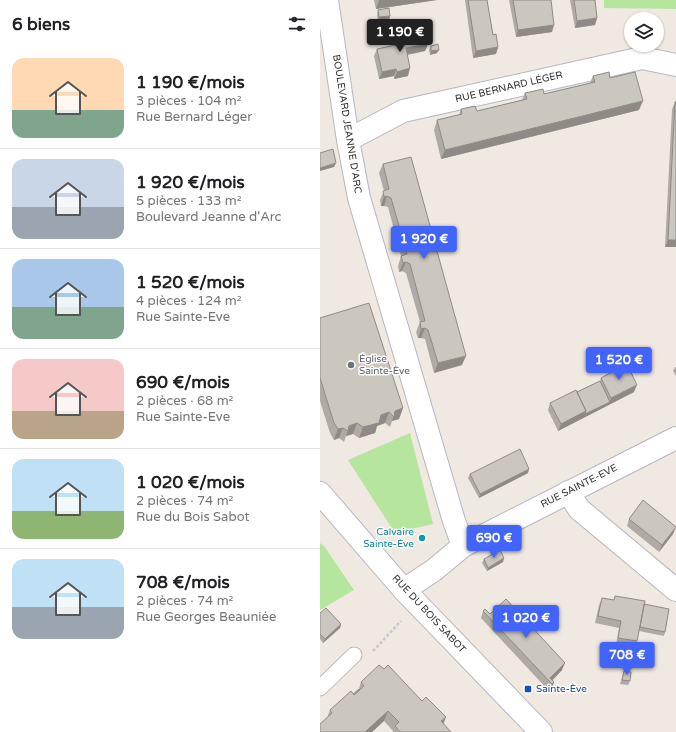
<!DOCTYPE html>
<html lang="fr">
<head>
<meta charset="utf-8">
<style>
  :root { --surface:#fff; --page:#f6f6f6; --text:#202124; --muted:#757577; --line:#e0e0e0; --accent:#4264fb }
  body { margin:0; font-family:"Varela Round",sans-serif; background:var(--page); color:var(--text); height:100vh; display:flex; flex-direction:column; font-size:15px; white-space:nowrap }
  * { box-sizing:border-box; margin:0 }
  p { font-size:13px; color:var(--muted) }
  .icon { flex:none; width:22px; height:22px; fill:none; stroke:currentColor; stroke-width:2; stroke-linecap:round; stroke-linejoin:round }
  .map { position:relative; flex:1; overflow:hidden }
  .drawer { display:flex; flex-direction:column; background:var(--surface); width:320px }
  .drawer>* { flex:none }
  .fabs { position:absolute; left:304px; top:12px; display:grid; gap:8px }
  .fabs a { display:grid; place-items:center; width:40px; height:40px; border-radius:50%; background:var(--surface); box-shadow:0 1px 3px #0004; font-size:20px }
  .price { position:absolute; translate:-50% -34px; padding:0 9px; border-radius:4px; background:var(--accent); color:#fff; font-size:13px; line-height:26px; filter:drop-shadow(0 1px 2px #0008) }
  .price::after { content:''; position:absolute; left:50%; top:24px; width:12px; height:9px; margin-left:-6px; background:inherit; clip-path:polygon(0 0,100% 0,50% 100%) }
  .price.active { background:#222; color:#fff }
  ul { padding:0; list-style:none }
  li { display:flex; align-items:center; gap:12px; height:100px; padding:0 12px }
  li+li { border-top:1px solid var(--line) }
  li span { display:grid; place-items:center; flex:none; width:112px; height:80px; border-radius:12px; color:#555 }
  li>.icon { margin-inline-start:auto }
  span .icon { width:48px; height:48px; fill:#fffc; stroke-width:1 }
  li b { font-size:17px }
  h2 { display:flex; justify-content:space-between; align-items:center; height:48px; padding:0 12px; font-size:17px }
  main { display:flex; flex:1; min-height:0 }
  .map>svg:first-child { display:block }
  .green { fill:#b6e59e }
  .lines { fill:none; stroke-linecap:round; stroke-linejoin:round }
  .lane-casing { stroke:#b4b7c1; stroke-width:17 }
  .street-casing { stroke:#b4b7c1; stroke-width:24 }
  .secondary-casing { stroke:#b4b7c1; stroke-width:24 }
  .path { stroke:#c9c9c9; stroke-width:2.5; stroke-dasharray:3 2; stroke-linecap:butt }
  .lane { stroke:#fff; stroke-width:15 }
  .street { stroke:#fff; stroke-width:22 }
  .secondary { stroke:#fff; stroke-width:22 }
  .wall { fill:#afaba4 }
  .shaded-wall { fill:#8e8b86 }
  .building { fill:#cbc7bf; stroke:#8e8b86 }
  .worship-dot { fill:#6b7280; stroke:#fff; stroke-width:1.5 }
  .culture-dot { fill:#0f9aa8; stroke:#fff; stroke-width:1.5 }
  .transit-dot { fill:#1a4fb4; stroke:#fff; stroke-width:1.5 }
  .labels { text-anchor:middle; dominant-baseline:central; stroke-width:3; stroke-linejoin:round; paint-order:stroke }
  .street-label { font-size:10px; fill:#2e2e2e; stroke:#fff }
  .worship-label { font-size:10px; fill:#5b616d; stroke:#fff; text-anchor:start }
  .culture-label { font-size:10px; fill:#0d838f; stroke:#fff; text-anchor:end }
  .transit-label { font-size:10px; fill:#164399; stroke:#fff; text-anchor:start }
</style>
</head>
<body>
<main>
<section class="drawer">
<h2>6 biens<svg class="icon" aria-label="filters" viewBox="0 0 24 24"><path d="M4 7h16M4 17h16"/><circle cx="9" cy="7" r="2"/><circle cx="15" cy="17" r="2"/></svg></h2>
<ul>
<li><span style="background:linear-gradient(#ffd9b3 65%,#7fa58c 0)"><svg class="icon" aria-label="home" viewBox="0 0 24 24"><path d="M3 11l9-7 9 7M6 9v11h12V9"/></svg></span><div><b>1 190 €/mois</b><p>3 pièces · 104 m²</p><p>Rue Bernard Léger</p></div></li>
<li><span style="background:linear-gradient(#c9d6e8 60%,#9aa5b1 0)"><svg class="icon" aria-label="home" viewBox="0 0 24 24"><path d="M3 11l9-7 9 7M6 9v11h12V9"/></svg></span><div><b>1 920 €/mois</b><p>5 pièces · 133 m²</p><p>Boulevard Jeanne d'Arc</p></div></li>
<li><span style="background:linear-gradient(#a9c7e8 60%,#7fa58c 0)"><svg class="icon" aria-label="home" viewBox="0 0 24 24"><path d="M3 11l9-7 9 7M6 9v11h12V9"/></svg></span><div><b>1 520 €/mois</b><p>4 pièces · 124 m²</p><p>Rue Sainte-Eve</p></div></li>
<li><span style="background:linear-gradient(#f6c9c9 65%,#b9a48a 0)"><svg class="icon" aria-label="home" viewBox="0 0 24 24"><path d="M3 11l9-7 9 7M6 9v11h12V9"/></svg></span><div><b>690 €/mois</b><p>2 pièces · 68 m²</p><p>Rue Sainte-Eve</p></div></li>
<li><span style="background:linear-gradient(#bfe0f5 65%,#8fb573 0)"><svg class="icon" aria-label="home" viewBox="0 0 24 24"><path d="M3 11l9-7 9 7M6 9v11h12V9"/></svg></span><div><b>1 020 €/mois</b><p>2 pièces · 74 m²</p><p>Rue du Bois Sabot</p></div></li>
<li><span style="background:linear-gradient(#bfe0f5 60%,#9aa5b1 0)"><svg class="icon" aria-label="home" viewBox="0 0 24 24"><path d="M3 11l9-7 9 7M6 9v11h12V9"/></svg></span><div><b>708 €/mois</b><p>2 pièces · 74 m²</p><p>Rue Georges Beauniée</p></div></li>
</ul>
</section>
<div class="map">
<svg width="356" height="732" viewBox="0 0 356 732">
  <rect width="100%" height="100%" fill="#efe9e1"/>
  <path class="green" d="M284,0H356V9L284,8Z
    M90,433L113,524L75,533L28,460Z
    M0,543L4,546L34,590L0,610Z"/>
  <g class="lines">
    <g class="lane-casing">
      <path id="lane" d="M0,688L34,655"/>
    </g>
    <g class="street-casing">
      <path id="street" d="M7,0L28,140L39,198L134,521L143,546
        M28,140L83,111L322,58L356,65
        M248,492L259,509L356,590
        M84,590L114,570L143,546L356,438"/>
    </g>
    <g class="secondary-casing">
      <path id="secondary" d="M0,493L84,590L221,732"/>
    </g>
    <path class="path" d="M53,651L81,621"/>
    <use href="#lane" class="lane"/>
    <use href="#street" class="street"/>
    <use href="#secondary" class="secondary"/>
  </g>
  <path class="wall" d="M54,0H117L56,9Z
    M145,0H167L173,35L178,47L176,54L153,58Z
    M189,0H231L232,32L196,37Z
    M250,0H275L277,18L275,25L255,28Z
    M58,10L70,16L69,20L58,21L57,14Z
    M83,37L108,44L105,51L88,55V76L74,79V76L59,79L54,56L57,49L81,44Z
    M111,46L117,53L110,55L109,50Z
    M273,76L290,78L319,110L121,159L114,130L117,120L139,115L141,109L157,111L202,100L205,93L224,94L270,83Z
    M355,102L356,247H345L352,109Z
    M63,164L142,365L114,373L105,339L101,338H98L96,332L100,322L86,273L82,271L79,272L78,266L81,256L68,207L64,206H61L60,200L64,191L59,173Z
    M0,318L83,408L79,419L72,421L70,427L65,423L57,426L55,433L39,438L33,434L26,436L24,442L19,438L14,440L10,433L0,401Z
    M355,367H356V376L353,371Z
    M281,378L314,392L238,431L228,410L230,403L257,392L280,381Z
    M208,473L159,498L148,478L150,474Z
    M309,519L353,534L339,552L307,526Z
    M184,558L183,562L167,571L162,563L164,559Z
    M295,596L324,604L345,632L344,636L319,631L317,641L315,648L296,645L299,628L275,623L279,605L282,598L294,600Z
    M163,611L170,614L242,670L233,680L232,689L229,691L161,618Z
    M0,613L21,624L20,628L3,643L0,639Z
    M64,669L123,724L131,732H73V731L64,721L52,732H0V724L7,718L10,710L33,694L39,689L41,682Z
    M304,671L310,681L308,685L300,684Z"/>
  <path class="shaded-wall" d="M59,0H117L56,9Z
    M70,16L69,20L58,21L59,17Z
    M277,18L275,25L255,28L257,21Z
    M234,25L232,32L196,37L198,30Z
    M108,44L105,51L84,55L86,48Z
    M178,47L176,54L153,58L156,51Z
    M119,50L117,53L110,55L111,51Z
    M90,68L88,76L74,79L77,72Z
    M76,69L74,76L59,79L62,72Z
    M323,101L319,110L121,159L125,150Z
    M16,163L14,167L0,171V168Z
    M67,196L64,206H61L64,197Z
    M348,240H356V247H345Z
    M86,262L82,271L79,272L83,263Z
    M105,328L101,338H98L101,329Z
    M146,356L142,365L114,373L118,363Z
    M317,385L314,392L238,431L241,424L266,411L290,402L291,398Z
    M83,408L79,419L72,421L75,411Z
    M69,412L65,423L57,426L55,433L39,438L43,427L61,415Z
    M37,423L33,434L26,436L28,431L29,426Z
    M23,428L19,438L14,440L18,429Z
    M209,469L208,473L159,498L160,494Z
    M356,527L353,534L339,552L342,545Z
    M184,558L183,562L167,571L168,568Z
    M21,624L20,628L3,643L5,639Z
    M245,663L242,670L230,682V678Z
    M234,682L232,689L229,691L232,684Z
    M68,711L64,721L52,732H45Z
    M126,717L122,728L121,721Z"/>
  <path class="building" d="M148,0H167L173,35L176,34L178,47L156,51Z
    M193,0H231L234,25L198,30Z
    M254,0H275L277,18L257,21Z
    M69,8L70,16L59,17L58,10Z
    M105,33L108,44L86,48L90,68L77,72L76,69L62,72L57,49L85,43L83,37Z
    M118,44L119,50L111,51V46Z
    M289,72L290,78L315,72L323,101L125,150L117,120L142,114L141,109L155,106L157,111L207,99L205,93L223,89L224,94L275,82L273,76Z
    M355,102H356V240H348Z
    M13,149L16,163L0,168V153Z
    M91,157L146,356L118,363L108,330L105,328L101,329L100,322L105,321L90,264L86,262L83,263L81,256L87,254L71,198L67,196L64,197L63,191L69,189L63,164Z
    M49,303L83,408L75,411L74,417L69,412L61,415L59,423L43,427L37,423L29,426L28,431L23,428L18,429L14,423L0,378V318Z
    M307,364L317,385L291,398L281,378Z
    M280,381L290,402L265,414L266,411L257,392Z
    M256,390L266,411L241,424L230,403Z
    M200,449L209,469L160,494L150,474Z
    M323,500L356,527L342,545L309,519Z
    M180,550L184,558L168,568L164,559Z
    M295,596L325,601L317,641L298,638L301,621L278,616L282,598L294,600Z
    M186,599L245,663L230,678L234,682L232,684L163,611L165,609L170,614Z
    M324,604L349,609L345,632L320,627Z
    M6,608L21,624L5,639L0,634V613Z
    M59,665L64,669L68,665L102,701L106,697L126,717L121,721L131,732H80L75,726L79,722L68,711L45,732H0V724L12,713L10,710L31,691L34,695L44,686L41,682Z
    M304,671L311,672L310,681L302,680Z
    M39,689L40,690L34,695L33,694Z"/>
  <circle class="worship-dot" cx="31" cy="365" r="4"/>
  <circle class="culture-dot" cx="102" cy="538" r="4"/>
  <rect class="transit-dot" x="204" y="685" width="8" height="8" rx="2"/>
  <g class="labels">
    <g class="street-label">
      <text transform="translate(189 87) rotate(-13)">RUE BERNARD LÉGER</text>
      <text transform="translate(27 124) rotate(81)">BOULEVARD JEANNE D'ARC</text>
      <text transform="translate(259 486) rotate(-27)">RUE SAINTE-EVE</text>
      <text transform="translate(109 614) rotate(47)">RUE DU BOIS SABOT</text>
    </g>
    <g class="worship-label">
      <text x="39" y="359">Église<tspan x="39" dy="12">Sainte-Ève</tspan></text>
    </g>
    <g class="culture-label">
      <text x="94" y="532">Calvaire<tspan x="94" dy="12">Sainte-Ève</tspan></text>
    </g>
    <g class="transit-label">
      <text x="216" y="689">Sainte-Ève</text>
    </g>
  </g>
</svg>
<div class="fabs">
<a><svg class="icon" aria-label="layers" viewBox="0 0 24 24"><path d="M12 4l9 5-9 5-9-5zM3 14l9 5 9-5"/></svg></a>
</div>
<b class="price active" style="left:80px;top:53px">1 190 €</b>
<b class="price" style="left:104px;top:260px">1 920 €</b>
<b class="price" style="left:299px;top:381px">1 520 €</b>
<b class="price" style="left:174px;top:559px">690 €</b>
<b class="price" style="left:206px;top:639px">1 020 €</b>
<b class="price" style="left:307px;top:676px">708 €</b>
</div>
</main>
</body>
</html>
